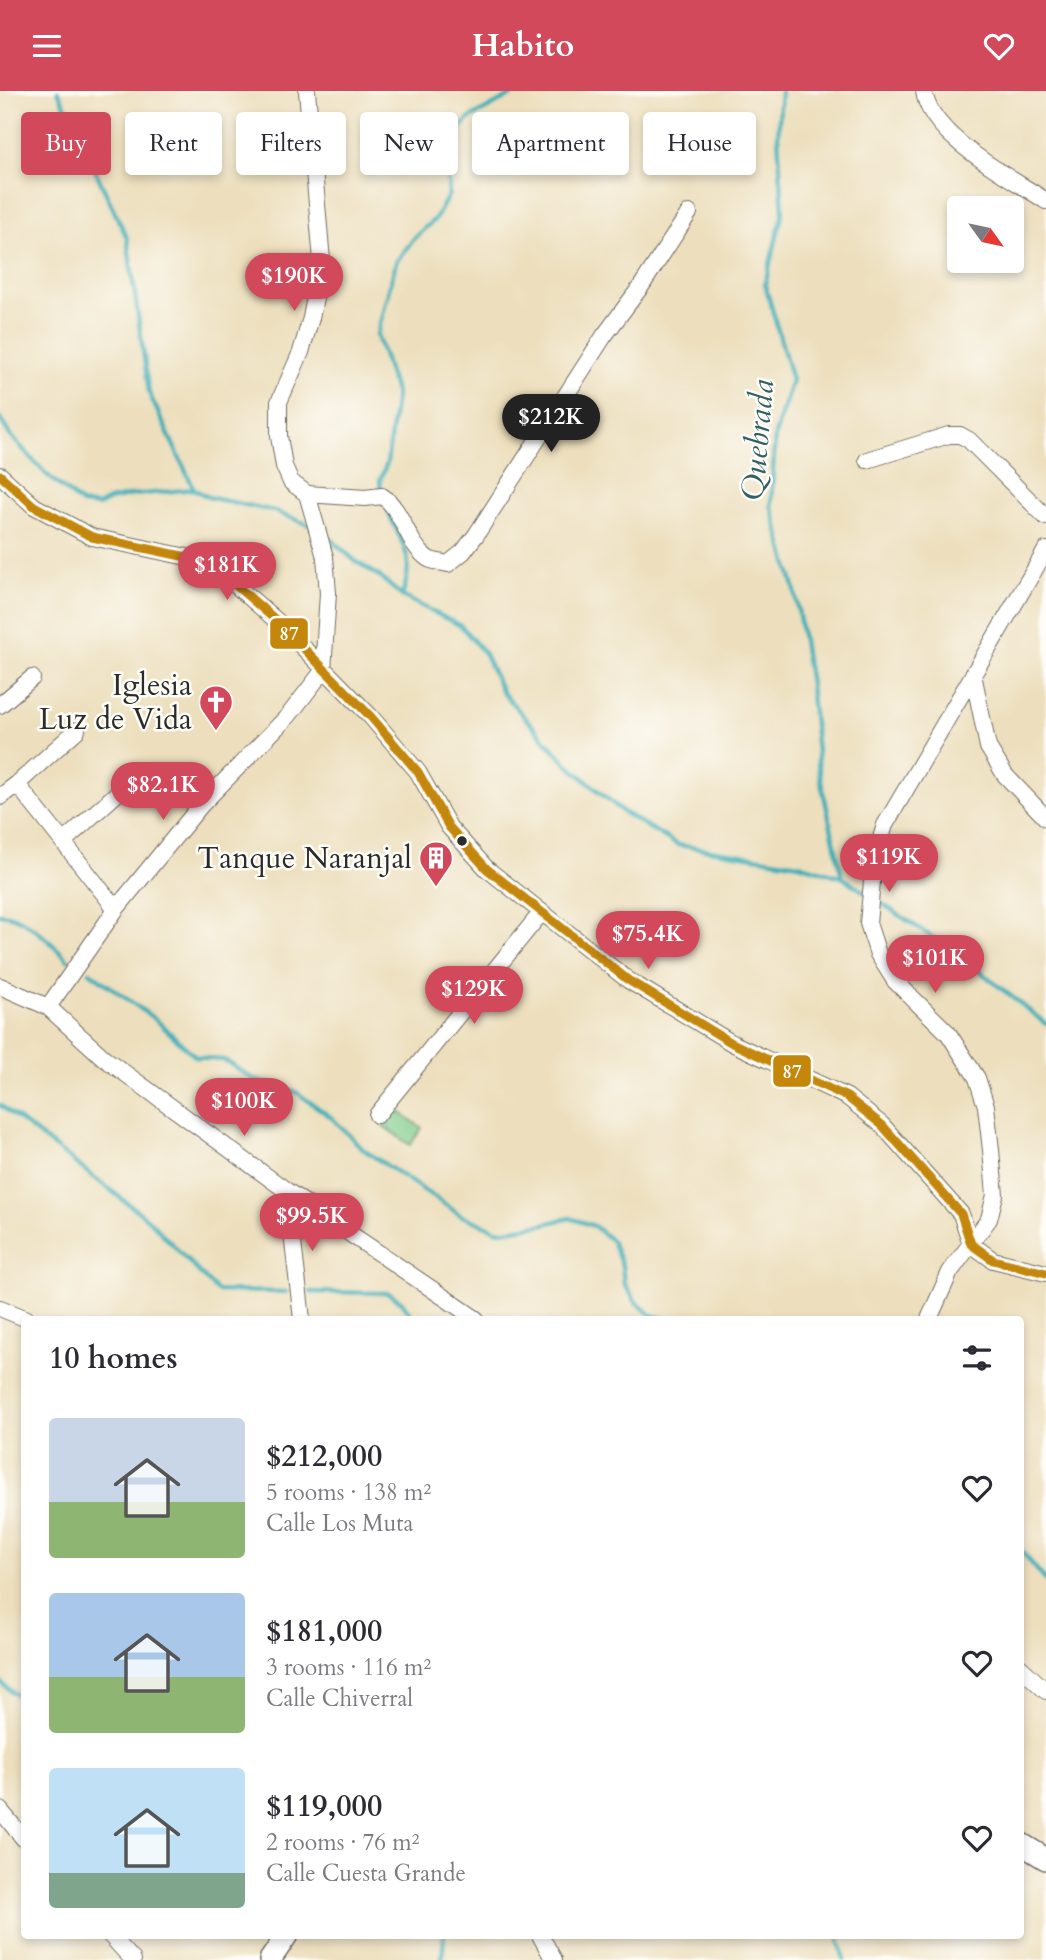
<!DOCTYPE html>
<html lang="en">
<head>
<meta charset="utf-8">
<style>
  :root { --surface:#fff; --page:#f2f2f3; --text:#2b2b33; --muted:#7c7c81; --accent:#d1495b }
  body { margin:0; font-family:Cardo,serif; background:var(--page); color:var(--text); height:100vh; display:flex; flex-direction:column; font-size:26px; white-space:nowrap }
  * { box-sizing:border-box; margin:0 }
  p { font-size:23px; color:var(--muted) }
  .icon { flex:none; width:38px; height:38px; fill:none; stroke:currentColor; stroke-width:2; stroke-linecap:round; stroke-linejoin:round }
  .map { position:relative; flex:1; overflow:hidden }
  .sheet { position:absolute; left:21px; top:1225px; width:1003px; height:623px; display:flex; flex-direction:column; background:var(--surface); border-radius:7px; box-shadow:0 4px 10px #0003 }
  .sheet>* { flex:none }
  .guide { position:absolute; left:21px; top:21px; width:1004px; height:63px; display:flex; gap:14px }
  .needle { width:46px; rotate:123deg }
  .tools { position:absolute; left:947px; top:105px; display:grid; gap:14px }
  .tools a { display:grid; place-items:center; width:77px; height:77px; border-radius:7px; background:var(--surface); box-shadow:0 4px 10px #0003; font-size:35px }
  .price { position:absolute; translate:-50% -60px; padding:0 16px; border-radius:24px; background:var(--accent); color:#fff; font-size:23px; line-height:46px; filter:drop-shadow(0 2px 4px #0008) }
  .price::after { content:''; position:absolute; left:50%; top:42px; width:21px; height:16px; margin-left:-10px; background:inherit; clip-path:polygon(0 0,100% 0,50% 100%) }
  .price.selected { background:#222; color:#fff }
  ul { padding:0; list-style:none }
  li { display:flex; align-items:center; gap:21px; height:175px; padding:0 28px }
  li span { display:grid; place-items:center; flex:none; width:196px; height:140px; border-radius:7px; color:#555 }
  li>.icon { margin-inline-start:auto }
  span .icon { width:84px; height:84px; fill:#fffc; stroke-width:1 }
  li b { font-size:30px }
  h2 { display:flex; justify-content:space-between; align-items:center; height:84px; padding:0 28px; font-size:30px }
  .pill { padding:0 24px; border-radius:7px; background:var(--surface); box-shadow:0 4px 10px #0003; font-size:24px; line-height:63px }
  .pill.selected { background:var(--accent); color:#fff }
  header { display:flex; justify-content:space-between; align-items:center; height:91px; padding:0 28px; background:var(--accent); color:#fff; font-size:32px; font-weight:600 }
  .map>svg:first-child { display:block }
  .green { fill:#81cd8b; stroke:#567c5b; stroke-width:2 }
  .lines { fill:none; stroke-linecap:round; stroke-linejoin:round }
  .stream { stroke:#3daeb7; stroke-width:4.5 }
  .minor-casing { stroke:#6f6a5e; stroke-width:18 }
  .secondary-casing { stroke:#6f6a5e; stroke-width:24 }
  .minor { stroke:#fff; stroke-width:16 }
  .secondary { stroke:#fff; stroke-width:21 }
  .bus-1-casing { stroke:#fdfcf7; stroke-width:14 }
  .bus-1 { stroke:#c4870b; stroke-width:9 }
  .bus-dot { fill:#2b2b2b; stroke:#fdfcf7; stroke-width:2.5 }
  .labels { text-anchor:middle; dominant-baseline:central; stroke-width:5; stroke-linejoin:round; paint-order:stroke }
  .poi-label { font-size:30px; fill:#2b2b2b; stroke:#fdfcf7; text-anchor:end }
  .water-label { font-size:32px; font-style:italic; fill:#325f63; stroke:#fdfcf7 }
  .line-badge { stroke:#fdfcf7; stroke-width:2.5 }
  .badge-label { font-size:19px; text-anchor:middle; font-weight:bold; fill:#fff }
</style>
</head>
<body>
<header><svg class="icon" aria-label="menu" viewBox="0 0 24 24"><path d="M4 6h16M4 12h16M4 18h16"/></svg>Habito<svg class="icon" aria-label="heart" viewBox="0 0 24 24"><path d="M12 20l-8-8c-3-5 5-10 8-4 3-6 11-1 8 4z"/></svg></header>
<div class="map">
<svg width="1046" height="1869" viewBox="0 0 1046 1869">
  <rect width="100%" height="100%" fill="#fdfcf7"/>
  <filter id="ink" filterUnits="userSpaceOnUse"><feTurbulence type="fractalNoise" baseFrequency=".0143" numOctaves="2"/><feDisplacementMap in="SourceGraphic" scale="14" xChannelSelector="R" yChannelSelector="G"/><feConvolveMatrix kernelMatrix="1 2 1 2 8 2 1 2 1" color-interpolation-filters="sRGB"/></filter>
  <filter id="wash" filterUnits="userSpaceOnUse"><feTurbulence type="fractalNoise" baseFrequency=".00686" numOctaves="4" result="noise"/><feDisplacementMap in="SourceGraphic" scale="28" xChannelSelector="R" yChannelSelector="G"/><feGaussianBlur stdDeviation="1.57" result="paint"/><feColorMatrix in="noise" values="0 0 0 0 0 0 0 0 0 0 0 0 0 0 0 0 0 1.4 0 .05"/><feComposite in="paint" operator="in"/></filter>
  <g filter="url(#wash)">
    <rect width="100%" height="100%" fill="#eddfbd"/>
    <path class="green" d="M394,1017L422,1037L410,1054L382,1034Z"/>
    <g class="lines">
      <path class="stream" d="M58,0L127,147L149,302L194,398L208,406L274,420L312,435
        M781,0L778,46L783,121L765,193L792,289L775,344L771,414L795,500L810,593L819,681L842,786
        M0,327L10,344L46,383L82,413L98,415L109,409L133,404L194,398
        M381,402L380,389L387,372L396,304L377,244L396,171L415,146L436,127L449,103L447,73L454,43L470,27L519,0
        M389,423C405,458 415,466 402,505
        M325,443L354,469L379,485L402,505L461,535L485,563L502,601L567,673L623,721L678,754L799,773L842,786L868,803
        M875,808L962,866L1046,933
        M0,823C23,823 53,853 68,869
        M90,881L156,929L196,966L224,969L255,989L296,1001L331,1026L364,1059L462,1125L499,1140L540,1134L570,1127L594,1135L612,1150L622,1175L624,1192L636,1211L650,1223L664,1228
        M0,1014L148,1128L217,1200L286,1201
        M311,1201L388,1202L402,1211L414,1228
        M1020,1458L1046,1490
        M0,1591L24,1610
        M838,1844L844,1869
        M442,1869L444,1844"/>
    </g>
  </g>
  <g filter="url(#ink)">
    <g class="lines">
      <g class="minor-casing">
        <path id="minor" d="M307,0L322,170L311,227L301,261L279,311V345L284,375L291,391L307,403L325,466L328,502L323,580
          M924,0C929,45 1010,86 1046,110
          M867,369L949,344H960L969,349L1046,426
          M0,384L34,415L92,446L201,469L217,478L278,531L371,626L418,681L449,736L487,778L628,889L732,952L847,1006L882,1034L961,1123L971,1153L993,1169L1046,1182
          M307,403L365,407L382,405C404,420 406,451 427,467C432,471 442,471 448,473L463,461L476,444L604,245L642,194L689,122
          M973,583L988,656L1005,684L1046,727
          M0,614L32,587
          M17,693L77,639
          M0,706L17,693L116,818
          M63,751L133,688
          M0,895L48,916L104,967L287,1100L476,1228
          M48,916L116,818L201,714L289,624L323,580
          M377,1024L541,822
          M287,1100L302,1228
          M0,1217L27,1228
          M929,1228L950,1181L989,1128L995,1104L991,1059L986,1015L977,987L948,942L895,890L878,863L868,832L874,770L885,734L1046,459
          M1020,1576L1046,1600
          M0,1719L24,1748
          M110,1844L133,1869
          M540,1844L554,1869"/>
      </g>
      <g class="secondary-casing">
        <path id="secondary" d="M1020,1752L1046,1768
          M270,1869L287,1844"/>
      </g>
      <use href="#minor" class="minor"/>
      <use href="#secondary" class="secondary"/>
      <g class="bus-1-casing">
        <path id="bus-1" d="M0,384L34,415L92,446L201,469L217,478L278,531L371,626L418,681L449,736L487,778L628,889L732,952L847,1006L882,1034L961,1123L971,1153L993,1169L1046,1182"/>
      </g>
      <use href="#bus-1" class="bus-1"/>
    </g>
  </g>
  <defs>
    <g id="church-pin" transform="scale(1.75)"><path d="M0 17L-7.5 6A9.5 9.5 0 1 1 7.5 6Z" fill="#d1495b" stroke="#fdfcf7"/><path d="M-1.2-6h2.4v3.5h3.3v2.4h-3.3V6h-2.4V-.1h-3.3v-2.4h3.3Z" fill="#fff"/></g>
    <g id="building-pin" transform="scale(1.75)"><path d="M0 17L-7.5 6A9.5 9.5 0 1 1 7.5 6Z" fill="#d1495b" stroke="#fdfcf7"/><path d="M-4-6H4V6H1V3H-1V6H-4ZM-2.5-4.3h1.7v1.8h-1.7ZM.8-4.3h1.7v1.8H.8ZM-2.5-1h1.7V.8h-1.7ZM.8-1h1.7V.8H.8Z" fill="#fff"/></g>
  </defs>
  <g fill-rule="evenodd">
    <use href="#church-pin" x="216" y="611"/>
    <use href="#building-pin" x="436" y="767"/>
  </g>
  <circle class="bus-dot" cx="462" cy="750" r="6"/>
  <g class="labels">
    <g class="poi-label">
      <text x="192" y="594">Iglesia<tspan x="192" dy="34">Luz de Vida</tspan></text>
      <text x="412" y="767">Tanque Naranjal</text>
    </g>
    <g class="water-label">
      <text transform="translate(758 349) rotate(-85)">Quebrada</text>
    </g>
  </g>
  <g class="line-badge">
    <rect x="269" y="526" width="40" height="33" rx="7" fill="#c4870b"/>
    <rect x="772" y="963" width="40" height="34" rx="7" fill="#c4870b"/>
  </g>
  <g class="badge-label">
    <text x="289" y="549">87</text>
    <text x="792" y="987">87</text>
  </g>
</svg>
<div class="tools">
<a><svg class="needle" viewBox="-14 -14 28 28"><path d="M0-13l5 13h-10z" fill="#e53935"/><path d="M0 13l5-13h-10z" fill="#7c7c81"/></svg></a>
</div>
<b class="price" style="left:294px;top:222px">$190K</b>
<b class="price selected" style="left:551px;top:363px">$212K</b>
<b class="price" style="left:227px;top:511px">$181K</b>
<b class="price" style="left:163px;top:731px">$82.1K</b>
<b class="price" style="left:889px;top:803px">$119K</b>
<b class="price" style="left:648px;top:880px">$75.4K</b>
<b class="price" style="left:935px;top:904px">$101K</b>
<b class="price" style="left:474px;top:935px">$129K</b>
<b class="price" style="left:244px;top:1047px">$100K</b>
<b class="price" style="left:312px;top:1162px">$99.5K</b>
<div class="guide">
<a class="pill selected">Buy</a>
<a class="pill">Rent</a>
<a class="pill">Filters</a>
<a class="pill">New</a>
<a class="pill">Apartment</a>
<a class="pill">House</a>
</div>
<section class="sheet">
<h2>10 homes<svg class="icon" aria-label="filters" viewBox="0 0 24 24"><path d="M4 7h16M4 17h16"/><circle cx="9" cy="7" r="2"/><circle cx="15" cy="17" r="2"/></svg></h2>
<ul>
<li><span style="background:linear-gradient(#c9d6e8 60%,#8fb573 0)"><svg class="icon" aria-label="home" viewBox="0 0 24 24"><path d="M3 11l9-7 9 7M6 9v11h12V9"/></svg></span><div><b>$212,000</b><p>5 rooms · 138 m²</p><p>Calle Los Muta</p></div><svg class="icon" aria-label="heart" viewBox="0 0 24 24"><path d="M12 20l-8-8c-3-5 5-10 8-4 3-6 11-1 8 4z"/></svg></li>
<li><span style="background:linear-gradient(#a9c7e8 60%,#8fb573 0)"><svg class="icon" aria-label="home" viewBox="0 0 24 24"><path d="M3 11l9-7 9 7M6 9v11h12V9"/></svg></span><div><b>$181,000</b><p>3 rooms · 116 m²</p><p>Calle Chiverral</p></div><svg class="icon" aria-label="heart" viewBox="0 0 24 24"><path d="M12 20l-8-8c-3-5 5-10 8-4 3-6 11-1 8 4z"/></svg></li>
<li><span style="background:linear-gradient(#bfe0f5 75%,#7fa58c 0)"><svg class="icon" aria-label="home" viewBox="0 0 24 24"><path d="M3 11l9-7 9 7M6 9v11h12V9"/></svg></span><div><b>$119,000</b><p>2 rooms · 76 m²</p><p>Calle Cuesta Grande</p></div><svg class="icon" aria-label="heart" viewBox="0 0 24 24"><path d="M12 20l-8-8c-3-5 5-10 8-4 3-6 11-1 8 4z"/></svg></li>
</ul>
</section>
</div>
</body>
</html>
